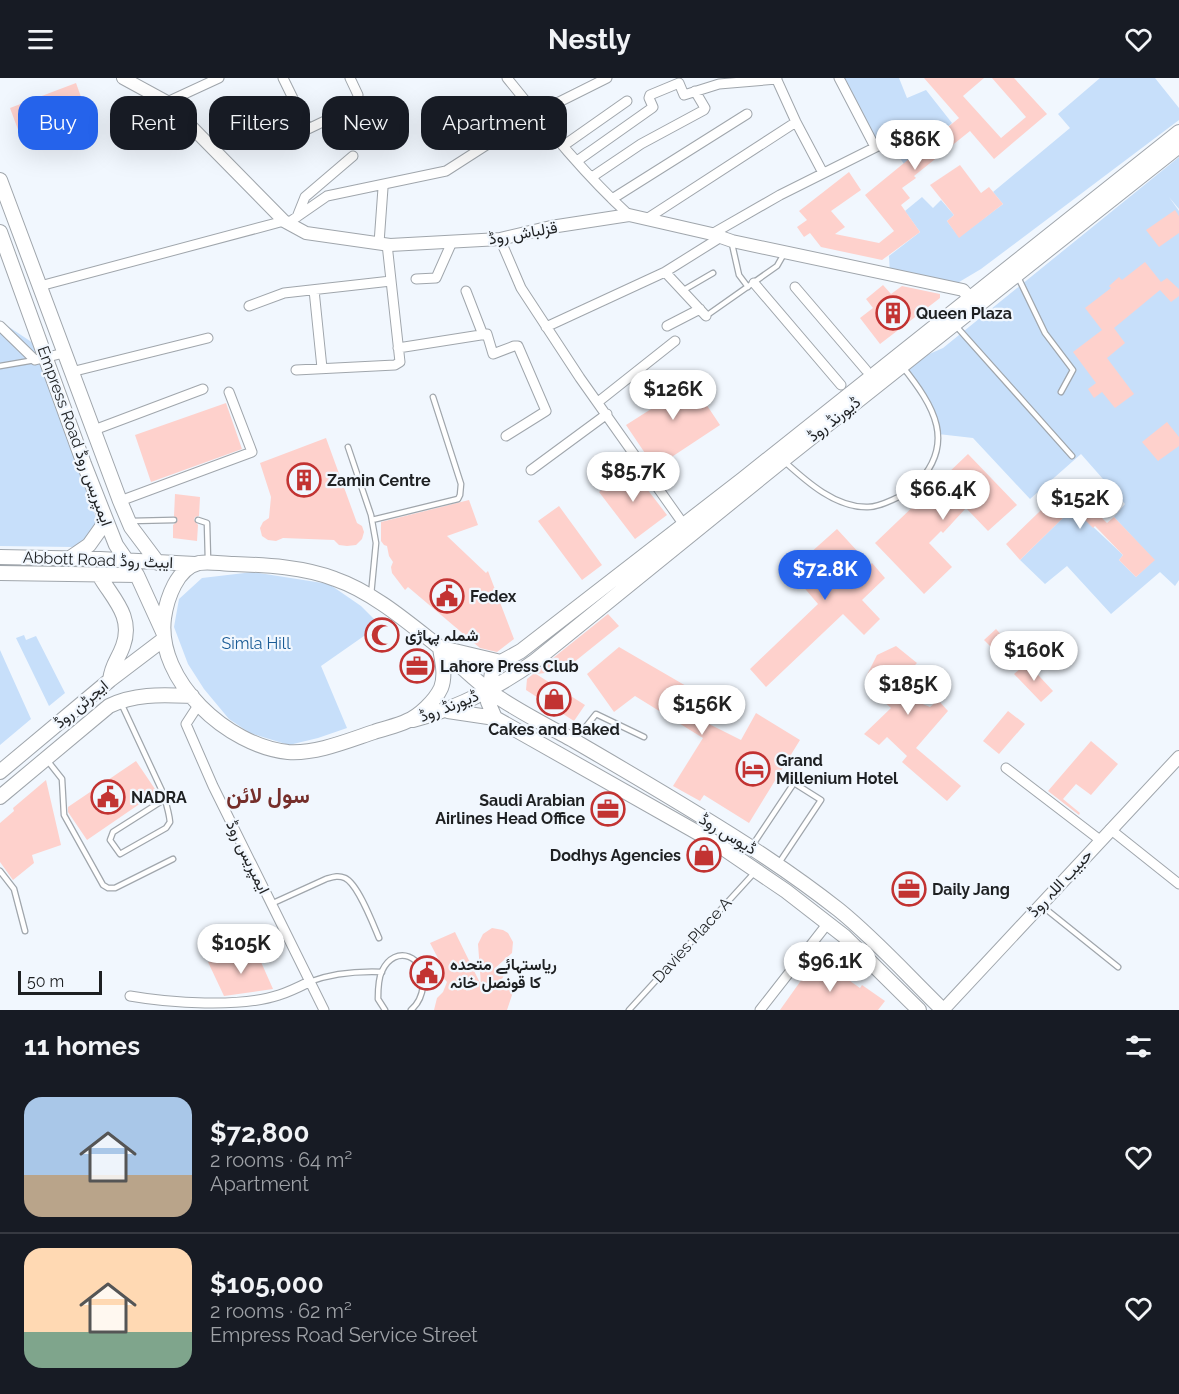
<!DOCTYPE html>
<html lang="en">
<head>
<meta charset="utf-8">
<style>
  :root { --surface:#171b24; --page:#20242c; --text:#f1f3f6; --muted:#9ea1a6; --line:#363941; --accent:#2563eb }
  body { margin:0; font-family:Raleway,Vazirmatn,sans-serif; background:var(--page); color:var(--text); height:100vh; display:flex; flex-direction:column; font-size:22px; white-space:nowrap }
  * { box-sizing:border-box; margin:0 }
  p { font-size:20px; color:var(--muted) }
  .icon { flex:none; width:33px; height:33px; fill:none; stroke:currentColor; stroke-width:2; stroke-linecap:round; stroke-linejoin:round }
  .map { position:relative; height:932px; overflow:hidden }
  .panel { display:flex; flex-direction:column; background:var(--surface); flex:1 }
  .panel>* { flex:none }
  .hud { position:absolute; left:18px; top:18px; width:600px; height:54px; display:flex; gap:12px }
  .scale { position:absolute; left:18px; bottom:15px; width:84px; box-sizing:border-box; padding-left:6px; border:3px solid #1e2022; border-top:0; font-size:16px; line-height:21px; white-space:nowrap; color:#1e2022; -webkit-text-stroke:4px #f1f7fe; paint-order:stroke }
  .price { position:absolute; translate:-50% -51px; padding:0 14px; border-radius:21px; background:#fff; color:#222; font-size:20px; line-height:39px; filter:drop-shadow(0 2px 3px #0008) }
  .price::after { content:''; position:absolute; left:50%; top:36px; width:18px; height:14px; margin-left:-9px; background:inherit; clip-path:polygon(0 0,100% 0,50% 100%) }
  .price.active { background:var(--accent); color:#fff }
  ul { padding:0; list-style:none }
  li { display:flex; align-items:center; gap:18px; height:150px; padding:0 24px }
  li+li { border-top:2px solid var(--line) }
  li span { display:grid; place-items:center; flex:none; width:168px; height:120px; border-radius:18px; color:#555 }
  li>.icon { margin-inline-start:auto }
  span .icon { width:72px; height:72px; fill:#fffc; stroke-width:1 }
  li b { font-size:26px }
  h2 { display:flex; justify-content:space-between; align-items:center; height:72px; padding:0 24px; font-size:26px }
  .chip { padding:0 21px; border-radius:18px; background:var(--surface); box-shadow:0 6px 24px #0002; font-size:21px; line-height:54px }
  .chip.active { background:var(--accent); color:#fff }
  header { display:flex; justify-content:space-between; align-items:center; height:78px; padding:0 24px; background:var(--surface); font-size:27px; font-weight:700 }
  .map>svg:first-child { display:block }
  .green { fill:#c7dffa }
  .building { fill:#fed1cc }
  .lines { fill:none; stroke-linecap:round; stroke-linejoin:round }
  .service-casing { stroke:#a0a6ac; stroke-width:7 }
  .minor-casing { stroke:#a0a6ac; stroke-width:11 }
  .tertiary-casing { stroke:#a0a6ac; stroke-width:14 }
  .secondary-casing { stroke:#a0a6ac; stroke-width:16 }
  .service { stroke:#fff; stroke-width:4.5 }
  .minor { stroke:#fff; stroke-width:9 }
  .tertiary { stroke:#fff; stroke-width:12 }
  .secondary { stroke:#fff; stroke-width:14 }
  .labels { text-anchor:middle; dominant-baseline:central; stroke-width:4.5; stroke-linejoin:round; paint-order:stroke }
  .street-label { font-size:16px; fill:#1e2022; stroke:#f1f7fe }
  .poi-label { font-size:16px; font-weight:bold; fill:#1e2022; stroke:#f1f7fe; text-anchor:start }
  .park-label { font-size:16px; fill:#185a95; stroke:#f1f7fe }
  .district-label { font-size:22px; font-weight:bold; fill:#752e2a; stroke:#f1f7fe }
</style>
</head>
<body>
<header><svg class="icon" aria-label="menu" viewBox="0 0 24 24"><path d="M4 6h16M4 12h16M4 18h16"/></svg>Nestly<svg class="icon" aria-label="heart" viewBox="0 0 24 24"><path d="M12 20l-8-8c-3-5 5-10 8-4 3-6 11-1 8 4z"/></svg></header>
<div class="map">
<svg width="1179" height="932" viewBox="0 0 1179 932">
  <rect width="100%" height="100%" fill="#f1f7fe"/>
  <path class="green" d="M839,0H899L907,20L926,12L952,45L904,86L888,63L875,69Z
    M1100,0H1155L1179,30V42L981,191L949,210L890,197L889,178L920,154L905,133L922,119L933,130L941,122L954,137L947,143L959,159L1003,126L993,114L1070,50L1058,36Z
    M1179,79V131L1169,119L1179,133V502L1175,508L1160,494L1111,536L1067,488L1045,506L1020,482L1073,430L1123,477L1119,482L1136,499L1154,482L1114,439L1125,426L1081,376L1030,421L973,360L938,356L924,316L902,288L943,270Z
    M0,243L33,265L100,451L86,465L72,469L0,468Z
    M253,494L329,506L361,528L377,544L374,551L321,588L347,650L318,660L289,667L266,660L250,655L229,641L204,611L188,586L174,549L179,521L202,500Z
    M24,557L26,562L36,558L65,615L49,628L16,560Z
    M0,572L31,641L0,667Z"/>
  <path class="building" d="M924,0H984L963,18L1001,60L1026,39L992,0H1014L1047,36L994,81L970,53L914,98L916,100L902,110L910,120L901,127L920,154L882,182L821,169L810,155L804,159L797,149L807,142L799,133L849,94L861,112L831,133L845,149L835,156L879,165L894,153L865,117L959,40Z
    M76,5L89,41L23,65L10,30Z
    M960,87L981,115L989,109L1003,126L959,160L947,143L954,137L930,107Z
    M1175,132L1179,138V155L1159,169L1146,152Z
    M1145,184L1161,204L1167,200L1179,211V218L1171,224L1160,212L1114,250L1125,265L1107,280L1134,316L1115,330L1102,314L1094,320L1088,311L1096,305L1073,274L1102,252L1085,230L1111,210L1109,208L1119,199L1122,202Z
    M883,207L891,216L902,208L940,216V220L880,266L860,240L873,230L866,221Z
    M684,293L720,347L655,390L626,347L659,326L651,314Z
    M226,325L242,371L151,404L135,357Z
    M1167,344L1179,359V368L1158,383L1142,364Z
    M326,360L357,445L362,448L364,454L362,461L356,467L347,468L339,467L334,462L283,460L276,463L268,462L262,458L260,450L263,444L269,440L271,419L260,385Z
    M968,376L1017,427L988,453L966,430L943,455L941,453L929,465L952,489L924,516L875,465Z
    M631,390L667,437L635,461L599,414Z
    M1068,406L1107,445L1114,439L1155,482L1136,499L1119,482L1123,477L1095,448L1093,450L1073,430L1020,482L1006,466Z
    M175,416L200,419L199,438L195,439L194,442L198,447L197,463L173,460V447L178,442L174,438Z
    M469,422L478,447L447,458L486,495L488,493L514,561L497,574L480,570L408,509L405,512L392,495L391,489L393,484L389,478L387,468L384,467L381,463V444Z
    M559,428L602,487L582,502L538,443Z
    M837,451L870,487L872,485L885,500L862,522L880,541L864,557L843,536L766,609L750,591L818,526L790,493Z
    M608,536L619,548L563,593L536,596L585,627L574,643L526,612L527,601Z
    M996,551L1013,570L1003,581L984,562Z
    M896,568L917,585L914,588L931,601L913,622L930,629L938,622L948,633L916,670L961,708L947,723L902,684L907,678L887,659L879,667L864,656L891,630L882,622L886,618L866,599L877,577Z
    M619,569L712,623L699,641L741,662L756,635L800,662L749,745L704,717L700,723L673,708L703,660L635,618L614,634L587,596Z
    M1027,585L1053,613L1041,624L1014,596Z
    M1008,633L1025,646L999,676L983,663Z
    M1091,663L1118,686L1091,717L1076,706L1063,721L1080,735L1079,737L1048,713Z
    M136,683L157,714L87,762L68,734V729Z
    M46,702L61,767L32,777L34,785L13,802L0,784V745L14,733L13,730Z
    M492,850L503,852L508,855L513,864L512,875L494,891L505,895L502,901L516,905L507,932H434L437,920L443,914L447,904L441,897L442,888L430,865L455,854L481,907L478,866L483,856Z
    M257,875L273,911L224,918L208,884Z
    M817,880L860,910L862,907L885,923L878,932H780Z"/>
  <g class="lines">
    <g class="service-casing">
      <path id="service" d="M732,166L739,197L748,209
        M1018,199L1045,255L1073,292L1061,314
        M682,213L713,195
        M706,238L777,188L785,174
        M956,248L1072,378
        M0,288L35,282
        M348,369L371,437L376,465L371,517
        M785,384C807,404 836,430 868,429C880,429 905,417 914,409C958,366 934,328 902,288
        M198,442L207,445L208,482
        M372,442L458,421L460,417L461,406L433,319
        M131,443L174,442
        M121,625L163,715C166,725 169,734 170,744L166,750L120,776L110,762L113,754L165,721
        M576,661L596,636L644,659
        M47,682L62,701L64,737L103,807L108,810H115L173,781
        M752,768L794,705L821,722L779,785
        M0,793L14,811L25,853
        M271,826L326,801C333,799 338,797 345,800C358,806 373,846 379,860
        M1042,828L1118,889
        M309,904C333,895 356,893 382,894
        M385,932L378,921C378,912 378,901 382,893C395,865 427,878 423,908C422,917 418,926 411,932
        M629,932L755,794"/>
    </g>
    <g class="minor-casing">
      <path id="minor" d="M283,0L308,51L331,40
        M350,0L358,17
        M507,0C545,47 584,96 629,137
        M776,0L796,44L823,95
        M839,0L875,69
        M167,24L219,0
        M563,68L627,23
        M577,83L652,30L653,29L649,20L650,17L679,5L684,17L719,6L777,1
        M592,99L641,66L704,32L705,30L695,13
        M612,121L747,36
        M297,139L305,119L353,78
        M648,140L796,44
        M288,145L327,118L446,93L535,36L607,0
        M712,156L780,117L888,63
        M500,161L521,210L580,300L684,447
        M379,165L383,110
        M665,194L706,238
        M416,201L436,200L452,164
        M754,205L841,307
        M40,208L284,143
        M795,209L866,292
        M314,212L322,290
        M466,213L483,257
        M249,228L284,215L391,203
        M0,248L35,282L64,275
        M667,248L700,231
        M546,249L665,194L721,159
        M398,270L487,256L493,276L514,268H518L546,333L506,358
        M296,292L395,287L400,284L387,166
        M71,294L208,260
        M598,324L675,263
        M94,352L203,311
        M531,392L607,336
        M120,423L252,374L229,314
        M199,626L186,646L213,708L324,932
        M1006,690L1100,762
        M1110,751L1179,806
        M130,918C170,925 240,930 279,917C289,914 299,909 309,904
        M760,932L828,845"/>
    </g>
    <g class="tertiary-casing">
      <path id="tertiary" d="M123,0L167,24L284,143L306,155L390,167L500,161L551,149L629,137L712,156L732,163L963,212L970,220
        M943,932L1179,679"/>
    </g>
    <g class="secondary-casing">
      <path id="secondary" d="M0,102L120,423L131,449L158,485
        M0,154L84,386L116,467L137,497L163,554
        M0,479L100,481L195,486
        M70,480L89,467L106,443
        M0,495L137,497
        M99,497C112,520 134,538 123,568C118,582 112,586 110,602
        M440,570C442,583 446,597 441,610C435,623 419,638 407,643C397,648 385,650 374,654C347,663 316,676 288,674C228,668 156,603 164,540C167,520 177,490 199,485C210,483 222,486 234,486C267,487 304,489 335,501C370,513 404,541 433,564C456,582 476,605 501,621C524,636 549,649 573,662C638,700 704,738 767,780C791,796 816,814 839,832C876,862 909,899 943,932
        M442,570L501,584
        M448,633L495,640L714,764L786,813L844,858L919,932
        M495,640L488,624L492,594L501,584L521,573L743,401L1179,54
        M413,642C458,630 497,610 535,583L783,382L1179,68
        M0,694L110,602L164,561
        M0,719L109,628C136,615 163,617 192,618"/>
    </g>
    <use href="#service" class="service"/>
    <use href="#minor" class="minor"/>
    <use href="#tertiary" class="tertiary"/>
    <use href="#secondary" class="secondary"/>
  </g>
  <defs>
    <g id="building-ring" transform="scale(1.725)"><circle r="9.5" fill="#f1f7fe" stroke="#c23332" stroke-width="1.5"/><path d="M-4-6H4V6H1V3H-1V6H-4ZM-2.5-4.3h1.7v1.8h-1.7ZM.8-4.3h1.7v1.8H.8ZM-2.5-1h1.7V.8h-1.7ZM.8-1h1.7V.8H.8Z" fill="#c23332"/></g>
    <g id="civic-ring" transform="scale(1.725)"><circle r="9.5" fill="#f1f7fe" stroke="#c23332" stroke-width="1.5"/><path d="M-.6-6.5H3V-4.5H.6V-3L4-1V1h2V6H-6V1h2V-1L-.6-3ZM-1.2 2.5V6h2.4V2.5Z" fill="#c23332"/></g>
    <g id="mosque-ring" transform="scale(1.725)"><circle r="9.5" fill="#f1f7fe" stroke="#c23332" stroke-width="1.5"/><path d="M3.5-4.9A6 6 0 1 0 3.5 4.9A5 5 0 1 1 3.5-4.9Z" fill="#c23332"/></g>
    <g id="office-ring" transform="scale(1.725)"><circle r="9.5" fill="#f1f7fe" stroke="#c23332" stroke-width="1.5"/><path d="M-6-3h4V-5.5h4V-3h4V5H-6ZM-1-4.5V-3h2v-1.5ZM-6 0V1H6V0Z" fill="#c23332"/></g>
    <g id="shop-ring" transform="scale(1.725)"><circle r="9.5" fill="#f1f7fe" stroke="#c23332" stroke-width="1.5"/><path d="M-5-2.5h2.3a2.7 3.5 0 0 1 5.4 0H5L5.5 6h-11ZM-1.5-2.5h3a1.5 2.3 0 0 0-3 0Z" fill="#c23332"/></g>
    <g id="hotel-ring" transform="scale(1.725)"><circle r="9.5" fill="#f1f7fe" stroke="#c23332" stroke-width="1.5"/><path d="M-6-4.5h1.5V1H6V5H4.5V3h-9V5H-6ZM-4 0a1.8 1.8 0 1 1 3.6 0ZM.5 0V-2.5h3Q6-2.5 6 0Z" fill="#c23332"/></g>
  </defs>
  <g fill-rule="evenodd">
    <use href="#building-ring" x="893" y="235"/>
    <use href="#building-ring" x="304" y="402"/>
    <use href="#civic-ring" x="447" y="518"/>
    <use href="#mosque-ring" x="382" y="557"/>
    <use href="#office-ring" x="417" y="588"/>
    <use href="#shop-ring" x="554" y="621"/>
    <use href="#hotel-ring" x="753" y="691"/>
    <use href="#civic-ring" x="108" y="719"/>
    <use href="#office-ring" x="608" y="731"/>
    <use href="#shop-ring" x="704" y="777"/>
    <use href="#office-ring" x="909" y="811"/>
    <use href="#civic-ring" x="427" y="895"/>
  </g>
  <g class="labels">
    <g class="street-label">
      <text transform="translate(523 155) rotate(-10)">قزلباش روڈ</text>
      <text transform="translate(834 341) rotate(-38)">ڈیورنڈ روڈ</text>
      <text transform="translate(75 358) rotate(70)">Empress Road ایمپریس روڈ</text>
      <text transform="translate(98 482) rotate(2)">Abbott Road ایبٹ روڈ</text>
      <text transform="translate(81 626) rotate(-40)">ایجرٹن روڈ</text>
      <text transform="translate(449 628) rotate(-21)">ڈیورنڈ روڈ</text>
      <text transform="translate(728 756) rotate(31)">ڈیوس روڈ</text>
      <text transform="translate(248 779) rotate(64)">ایمپریس روڈ</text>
      <text transform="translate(1060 805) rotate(-47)">حبیب اللہ روڈ</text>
      <text transform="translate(692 862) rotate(-48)">Davies Place A</text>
    </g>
    <g class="poi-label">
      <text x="916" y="235">Queen Plaza</text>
      <text x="327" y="402">Zamin Centre</text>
      <text x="470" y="518">Fedex</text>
      <text x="405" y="557">شملہ پہاڑی</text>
      <text x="440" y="588">Lahore Press Club</text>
      <text x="554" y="651" text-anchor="middle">Cakes and Baked</text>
      <text x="776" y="682">Grand<tspan x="776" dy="18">Millenium Hotel</tspan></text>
      <text x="131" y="719">NADRA</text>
      <text x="585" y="722" text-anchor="end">Saudi Arabian<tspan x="585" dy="18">Airlines Head Office</tspan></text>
      <text x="681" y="777" text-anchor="end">Dodhys Agencies</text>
      <text x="932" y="811">Daily Jang</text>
      <text x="450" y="886">ریاستہائے متحدہ<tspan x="450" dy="18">کا قونصل خانہ</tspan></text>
    </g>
    <g class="park-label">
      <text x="256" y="565">Simla Hill</text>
    </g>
    <g class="district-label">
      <text x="268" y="717">سول لائن</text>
    </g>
  </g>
</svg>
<div class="scale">50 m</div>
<b class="price" style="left:915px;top:93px">$86K</b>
<b class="price" style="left:673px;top:343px">$126K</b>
<b class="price" style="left:633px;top:425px">$85.7K</b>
<b class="price" style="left:943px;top:443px">$66.4K</b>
<b class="price" style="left:1080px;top:452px">$152K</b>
<b class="price active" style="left:825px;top:523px">$72.8K</b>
<b class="price" style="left:1034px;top:604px">$160K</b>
<b class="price" style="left:908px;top:638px">$185K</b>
<b class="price" style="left:702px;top:658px">$156K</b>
<b class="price" style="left:241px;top:897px">$105K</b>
<b class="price" style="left:830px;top:915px">$96.1K</b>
<div class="hud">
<a class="chip active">Buy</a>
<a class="chip">Rent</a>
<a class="chip">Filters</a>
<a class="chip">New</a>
<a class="chip">Apartment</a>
</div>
</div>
<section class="panel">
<h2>11 homes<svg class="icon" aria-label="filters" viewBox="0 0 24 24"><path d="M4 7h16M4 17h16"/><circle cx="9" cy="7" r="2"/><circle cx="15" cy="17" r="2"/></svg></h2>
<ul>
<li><span style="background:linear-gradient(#a9c7e8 65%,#b9a48a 0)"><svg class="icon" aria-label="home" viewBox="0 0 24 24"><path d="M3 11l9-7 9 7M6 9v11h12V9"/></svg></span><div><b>$72,800</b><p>2 rooms · 64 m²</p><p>Apartment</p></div><svg class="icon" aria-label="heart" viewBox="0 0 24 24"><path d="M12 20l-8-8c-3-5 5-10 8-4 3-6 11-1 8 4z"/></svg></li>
<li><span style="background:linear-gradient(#ffd9b3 70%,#7fa58c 0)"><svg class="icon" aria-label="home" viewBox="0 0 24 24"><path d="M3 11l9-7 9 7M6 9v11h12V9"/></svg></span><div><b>$105,000</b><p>2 rooms · 62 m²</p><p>Empress Road Service Street</p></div><svg class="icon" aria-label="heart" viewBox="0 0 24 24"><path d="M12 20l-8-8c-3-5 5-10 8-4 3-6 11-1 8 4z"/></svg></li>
</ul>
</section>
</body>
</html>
